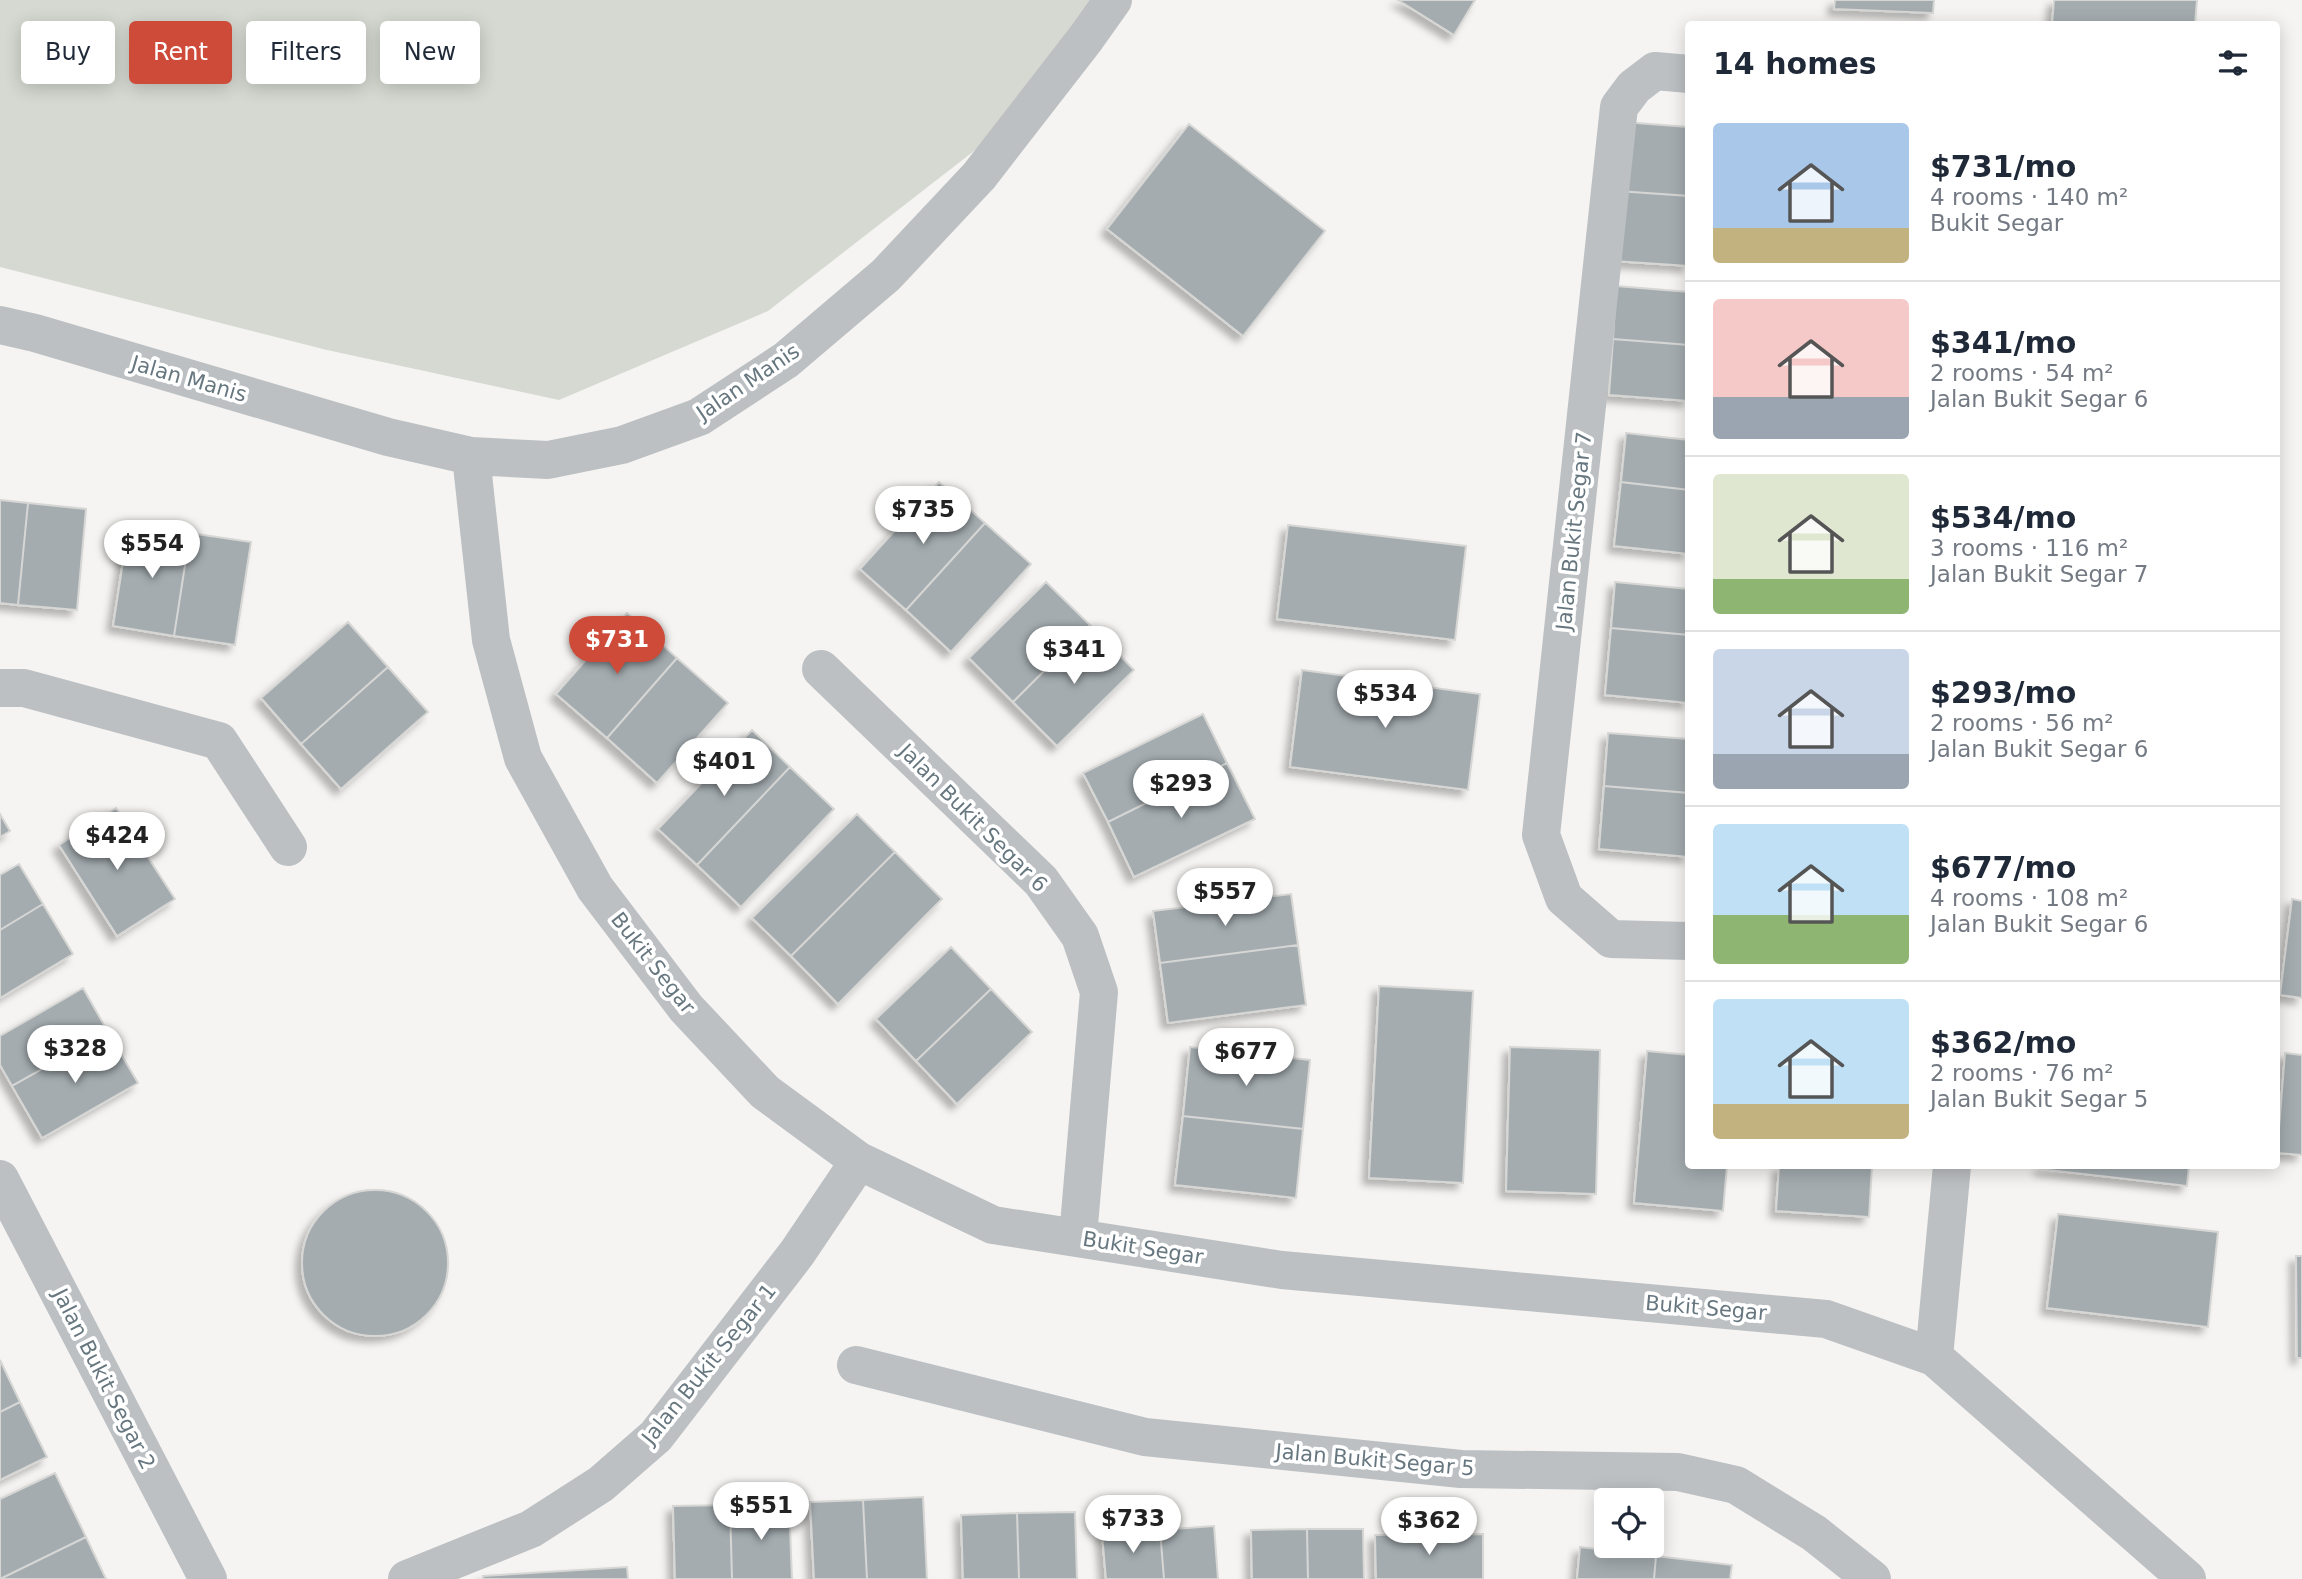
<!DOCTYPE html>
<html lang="en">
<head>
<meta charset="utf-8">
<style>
  :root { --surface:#fff; --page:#f2f2f3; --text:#1f2937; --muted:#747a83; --line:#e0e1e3; --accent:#ce4a39 }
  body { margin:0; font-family:"DejaVu Sans",sans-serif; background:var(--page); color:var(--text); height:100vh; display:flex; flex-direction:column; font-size:26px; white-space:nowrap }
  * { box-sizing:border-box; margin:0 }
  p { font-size:23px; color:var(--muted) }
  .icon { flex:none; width:38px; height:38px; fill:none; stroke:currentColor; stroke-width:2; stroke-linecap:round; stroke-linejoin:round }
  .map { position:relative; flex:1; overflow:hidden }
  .drawer { position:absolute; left:1685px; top:21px; width:595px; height:1148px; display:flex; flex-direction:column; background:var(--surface); border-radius:7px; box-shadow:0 4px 18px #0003 }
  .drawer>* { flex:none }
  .guide { position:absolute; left:21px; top:21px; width:665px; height:63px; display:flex; gap:14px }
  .controls { position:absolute; left:1594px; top:1488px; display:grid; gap:14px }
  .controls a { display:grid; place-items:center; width:70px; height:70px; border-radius:7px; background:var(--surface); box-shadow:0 4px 18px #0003; font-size:35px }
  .price { position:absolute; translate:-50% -60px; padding:0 16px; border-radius:24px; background:#fff; color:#222; font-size:23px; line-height:46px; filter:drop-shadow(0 2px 4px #0008) }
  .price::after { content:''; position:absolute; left:50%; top:42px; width:21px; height:16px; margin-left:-10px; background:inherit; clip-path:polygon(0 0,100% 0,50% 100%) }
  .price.on { background:var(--accent); color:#fff }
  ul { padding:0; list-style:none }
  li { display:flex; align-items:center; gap:21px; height:175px; padding:0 28px }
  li+li { border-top:2px solid var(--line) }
  li span { display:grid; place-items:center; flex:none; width:196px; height:140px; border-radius:7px; color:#555 }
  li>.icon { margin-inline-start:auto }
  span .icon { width:84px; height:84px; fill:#fffc; stroke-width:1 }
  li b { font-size:30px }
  h2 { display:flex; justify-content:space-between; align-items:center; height:84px; padding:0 28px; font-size:30px }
  .tag { padding:0 24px; border-radius:7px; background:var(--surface); box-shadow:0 4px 18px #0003; font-size:24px; line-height:63px }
  .tag.on { background:var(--accent); color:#fff }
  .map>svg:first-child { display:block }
  .green { fill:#d5d9d1 }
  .building { fill:#a4acb0; stroke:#d6d6d4; stroke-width:2; filter:url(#shadow) }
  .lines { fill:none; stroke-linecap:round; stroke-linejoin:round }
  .minor { stroke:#bcc0c3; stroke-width:38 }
  .labels { text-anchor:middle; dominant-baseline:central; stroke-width:7; stroke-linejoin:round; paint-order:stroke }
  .street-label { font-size:21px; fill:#67777f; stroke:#fff }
</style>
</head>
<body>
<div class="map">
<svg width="2302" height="1579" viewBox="0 0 2302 1579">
  <defs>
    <filter id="shadow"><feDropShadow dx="-6" dy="6" stdDeviation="3.5" flood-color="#0004"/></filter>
  </defs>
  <rect width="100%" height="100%" fill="#f5f4f2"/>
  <path class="green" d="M0,0H1092L1010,123L768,311L559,400L327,350L0,267Z"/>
  <path class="building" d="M1398,0H1475L1454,35Z
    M1835,0H1934L1933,13L1834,9Z
    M2054,0H2197L2195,24H2052Z
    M1623,122L1689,127V196L1618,191Z
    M1189,124L1325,231L1243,336L1107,229Z
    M1618,191L1689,196V266L1614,261Z
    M1616,286L1689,292V345L1613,339Z
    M1613,339L1689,345V401L1609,395Z
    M1626,433L1689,440V490L1621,482Z
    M939,482L985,523L906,610L860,569Z
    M1621,482L1689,490V554L1614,546Z
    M0,500L28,503L18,605L0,603Z
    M28,503L86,509L77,610L18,605Z
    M129,523L190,533L174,636L113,626Z
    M985,523L1031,564L951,652L906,610Z
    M1288,525L1466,546L1455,640L1277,619Z
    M190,533L251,542L235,645L174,636Z
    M1046,582L1090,625L1013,702L969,658Z
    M1615,582L1689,589V635L1611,628Z
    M627,613L677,658L607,738L556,694Z
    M348,622L388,667L301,744L261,698Z
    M1090,625L1134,670L1057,746L1013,702Z
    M1611,628L1689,635V703L1605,695Z
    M677,658L728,703L657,783L607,738Z
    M388,667L428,712L341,789L301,744Z
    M1302,670L1480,694L1468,790L1290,767Z
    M1203,714L1227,763L1108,822L1083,773Z
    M752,730L790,767L697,865L658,829Z
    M1608,733L1689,739V793L1604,786Z
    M1227,763L1255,819L1134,877L1108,822Z
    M790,767L834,809L741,907L697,865Z
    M1604,786L1689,793V857L1599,849Z
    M116,808L175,899L117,936L59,845Z
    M0,814L10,831L0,837Z
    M857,814L895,852L791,956L752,918Z
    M895,852L942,899L838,1004L791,956Z
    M19,864L43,904L0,930V875Z
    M1291,894L1298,945L1160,963L1153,911Z
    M2292,899L2302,901V998L2280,995Z
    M43,904L73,954L0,998V930Z
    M1298,945L1306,1005L1168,1023L1160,963Z
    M951,947L991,989L916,1061L876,1019Z
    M1379,986L1473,991L1463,1183L1369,1178Z
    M83,988L108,1032L12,1086L0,1065V1036Z
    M991,989L1032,1032L957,1104L916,1061Z
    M108,1032L138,1083L42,1138L12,1086Z
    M1190,1047L1310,1060L1303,1129L1183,1116Z
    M1510,1047L1600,1050L1596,1194L1506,1191Z
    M1647,1051L1689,1055V1166H1727L1723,1211L1634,1203Z
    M2285,1053L2302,1055V1155L2277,1153Z
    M1183,1116L1303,1129L1296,1198L1175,1185Z
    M1779,1166H1872L1869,1217L1776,1211Z
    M2041,1166H2189L2187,1186L2040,1169Z
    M302 1263a73 73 0 1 1 146 0a73 73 0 1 1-146 0Z
    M2058,1214L2218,1232L2208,1327L2047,1308Z
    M2296,1256H2302V1358H2297Z
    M0,1360L20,1402L0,1412Z
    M20,1402L47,1457L0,1480V1412Z
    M55,1473L86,1537L0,1579V1499Z
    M923,1497L927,1579H867L863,1500Z
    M863,1500L867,1579H814L810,1502Z
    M789,1503L792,1579H732L730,1505Z
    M730,1505L732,1579H675L673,1506Z
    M1075,1512L1077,1579H1019L1017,1513Z
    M1017,1513L1019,1579H963L961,1515Z
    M1214,1526L1218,1579H1164L1160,1530Z
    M1307,1529L1308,1579H1252L1251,1530Z
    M1307,1529H1363L1364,1579H1308Z
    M1160,1530L1164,1579H1106L1102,1534Z
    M1483,1534V1579H1376L1375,1535Z
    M86,1537L106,1579H0Z
    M1580,1547L1656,1556L1654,1579H1577Z
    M1656,1556L1732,1565L1730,1579H1654Z
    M627,1567L628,1579H483V1576Z"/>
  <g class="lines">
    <path class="minor" d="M1689,74L1655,71L1634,87L1619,107L1541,835L1564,898L1611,939L1689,941
      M0,325L35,333L388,437L471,456L548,460L622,445L699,417L786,360L886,275L979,176L1086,38L1113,0
      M471,456L491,640L523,758L595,888L686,1008L765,1092L859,1161L993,1225L1282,1270L1826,1319L1934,1357L2187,1579
      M821,669L1041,881L1080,936L1099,992L1078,1237
      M0,688H24L219,741L288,847
      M0,1179L208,1579
      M1934,1357L1952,1166
      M856,1365L1145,1437L1461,1469L1678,1472L1736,1485L1814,1533L1872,1579
      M407,1579L531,1529L601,1484L656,1436L797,1253L859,1161"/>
  </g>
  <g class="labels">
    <g class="street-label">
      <text transform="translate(189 379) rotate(16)">Jalan Manis</text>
      <text transform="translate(748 382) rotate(-34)">Jalan Manis</text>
      <text transform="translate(1574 531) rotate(-84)">Jalan Bukit Segar 7</text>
      <text transform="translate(973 818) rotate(45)">Jalan Bukit Segar 6</text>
      <text transform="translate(653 963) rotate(52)">Bukit Segar</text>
      <text transform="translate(1143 1248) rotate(9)">Bukit Segar</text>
      <text transform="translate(1706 1308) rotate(5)">Bukit Segar</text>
      <text transform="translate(709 1364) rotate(-51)">Jalan Bukit Segar 1</text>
      <text transform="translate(104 1379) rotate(63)">Jalan Bukit Segar 2</text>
      <text transform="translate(1375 1460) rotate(5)">Jalan Bukit Segar 5</text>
    </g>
  </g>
</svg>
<div class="controls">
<a><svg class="icon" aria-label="locate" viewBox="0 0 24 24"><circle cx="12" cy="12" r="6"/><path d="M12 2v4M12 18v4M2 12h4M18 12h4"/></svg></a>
</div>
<b class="price" style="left:923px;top:546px">$735</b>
<b class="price" style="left:152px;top:580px">$554</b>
<b class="price on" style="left:617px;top:676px">$731</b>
<b class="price" style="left:1074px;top:686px">$341</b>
<b class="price" style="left:1385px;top:730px">$534</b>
<b class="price" style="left:724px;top:798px">$401</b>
<b class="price" style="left:1181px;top:820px">$293</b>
<b class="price" style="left:117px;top:872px">$424</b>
<b class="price" style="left:1225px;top:928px">$557</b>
<b class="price" style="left:75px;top:1085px">$328</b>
<b class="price" style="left:1246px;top:1088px">$677</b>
<b class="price" style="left:761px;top:1542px">$551</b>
<b class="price" style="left:1133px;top:1555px">$733</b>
<b class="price" style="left:1429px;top:1557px">$362</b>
<div class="guide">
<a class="tag">Buy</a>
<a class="tag on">Rent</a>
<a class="tag">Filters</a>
<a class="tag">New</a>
</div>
<section class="drawer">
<h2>14 homes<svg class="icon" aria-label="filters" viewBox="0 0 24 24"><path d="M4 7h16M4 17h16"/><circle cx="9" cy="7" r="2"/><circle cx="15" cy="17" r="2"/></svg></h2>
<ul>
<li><span style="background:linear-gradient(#a9c7e8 75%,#c2b280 0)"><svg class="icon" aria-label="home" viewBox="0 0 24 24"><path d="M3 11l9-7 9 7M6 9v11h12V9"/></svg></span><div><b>$731/mo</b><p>4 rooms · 140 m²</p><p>Bukit Segar</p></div></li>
<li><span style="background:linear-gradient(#f6c9c9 70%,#9aa5b1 0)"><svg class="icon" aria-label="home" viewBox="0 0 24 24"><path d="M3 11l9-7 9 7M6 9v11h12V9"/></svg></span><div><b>$341/mo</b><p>2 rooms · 54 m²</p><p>Jalan Bukit Segar 6</p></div></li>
<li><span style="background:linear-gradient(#dfe7d0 75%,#8fb573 0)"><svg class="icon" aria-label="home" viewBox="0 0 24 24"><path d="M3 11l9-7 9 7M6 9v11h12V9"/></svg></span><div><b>$534/mo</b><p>3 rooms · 116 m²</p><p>Jalan Bukit Segar 7</p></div></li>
<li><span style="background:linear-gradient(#c9d6e8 75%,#9aa5b1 0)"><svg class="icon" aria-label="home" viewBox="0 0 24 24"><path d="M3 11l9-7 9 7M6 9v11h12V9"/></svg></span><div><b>$293/mo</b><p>2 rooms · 56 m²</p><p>Jalan Bukit Segar 6</p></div></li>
<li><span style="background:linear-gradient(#bfe0f5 65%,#8fb573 0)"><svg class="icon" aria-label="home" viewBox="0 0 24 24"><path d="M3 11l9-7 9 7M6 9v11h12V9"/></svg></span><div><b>$677/mo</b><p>4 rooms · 108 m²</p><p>Jalan Bukit Segar 6</p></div></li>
<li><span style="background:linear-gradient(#bfe0f5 75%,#c2b280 0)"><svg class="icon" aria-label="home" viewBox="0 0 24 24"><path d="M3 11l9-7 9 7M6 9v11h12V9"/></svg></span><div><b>$362/mo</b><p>2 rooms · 76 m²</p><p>Jalan Bukit Segar 5</p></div></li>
</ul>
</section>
</div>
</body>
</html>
